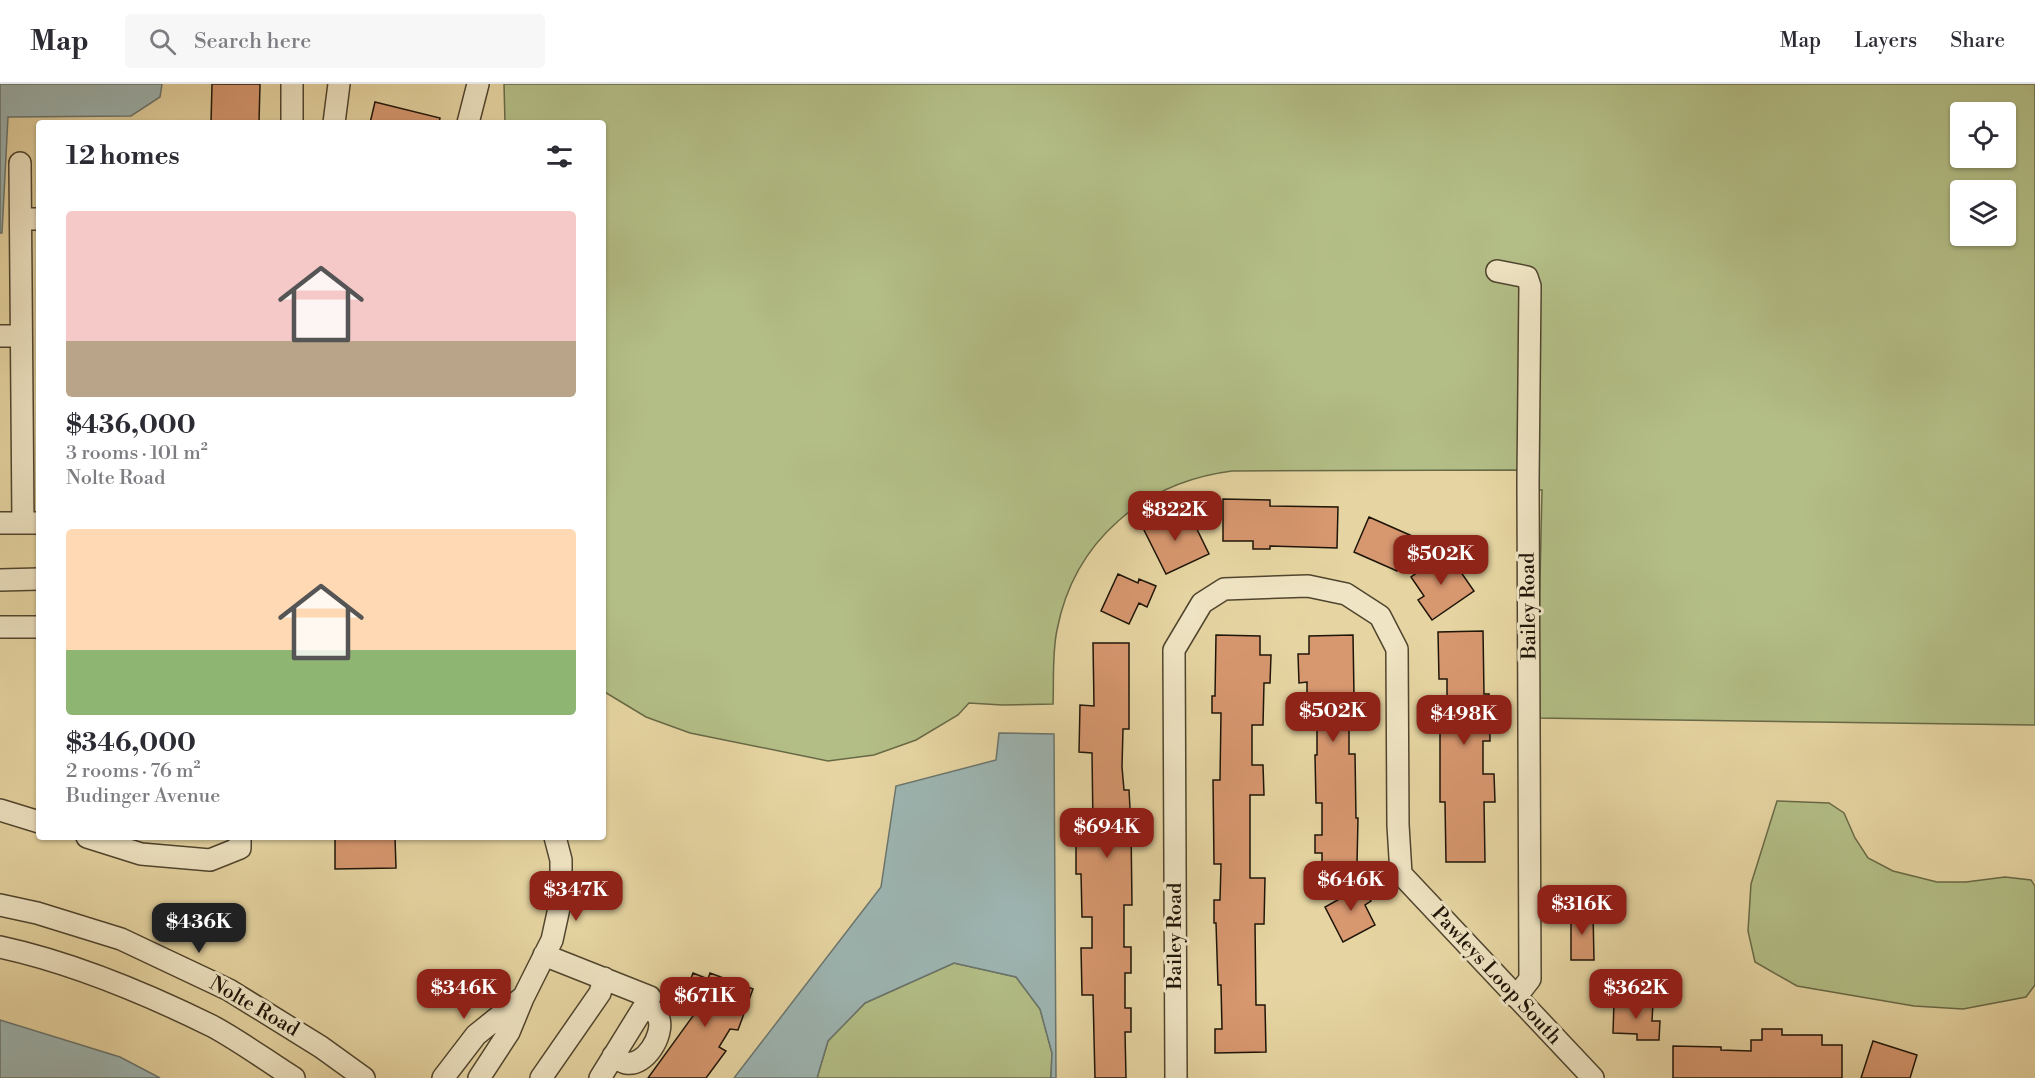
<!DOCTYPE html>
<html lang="en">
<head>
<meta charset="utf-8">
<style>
  :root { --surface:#fff; --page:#f7f7f7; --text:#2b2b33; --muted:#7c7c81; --line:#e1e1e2; --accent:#8f2418 }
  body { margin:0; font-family:"Libre Bodoni",serif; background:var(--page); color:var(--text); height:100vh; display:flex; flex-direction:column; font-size:22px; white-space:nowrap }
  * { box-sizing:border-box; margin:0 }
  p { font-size:20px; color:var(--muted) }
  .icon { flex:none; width:33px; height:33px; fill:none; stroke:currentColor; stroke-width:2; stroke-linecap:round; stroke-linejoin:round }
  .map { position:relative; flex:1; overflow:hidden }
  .panel { position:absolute; left:36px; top:36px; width:570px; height:720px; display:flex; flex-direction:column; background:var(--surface); border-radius:6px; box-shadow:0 2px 4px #0004 }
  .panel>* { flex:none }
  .fabs { position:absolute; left:1950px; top:18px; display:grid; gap:12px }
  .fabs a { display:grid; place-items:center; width:66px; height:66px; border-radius:6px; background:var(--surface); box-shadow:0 2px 4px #0004; font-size:30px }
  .price { position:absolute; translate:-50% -51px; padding:0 14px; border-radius:12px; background:var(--accent); color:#fff; font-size:20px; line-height:39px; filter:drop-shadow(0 2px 3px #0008) }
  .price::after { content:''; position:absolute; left:50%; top:36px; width:18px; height:14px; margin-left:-9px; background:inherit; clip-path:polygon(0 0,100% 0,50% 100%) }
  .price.current { background:#222; color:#fff }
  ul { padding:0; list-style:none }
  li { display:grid; align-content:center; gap:12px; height:318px; padding:0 30px }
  li span { display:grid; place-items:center; height:186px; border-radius:6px; color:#555 }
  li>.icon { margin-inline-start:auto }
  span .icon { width:108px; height:108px; fill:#fffc; stroke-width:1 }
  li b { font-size:26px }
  h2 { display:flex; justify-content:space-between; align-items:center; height:72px; padding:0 30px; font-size:26px }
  header { display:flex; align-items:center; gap:36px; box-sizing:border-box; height:84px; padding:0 30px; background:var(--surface); border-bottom:2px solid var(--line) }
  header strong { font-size:28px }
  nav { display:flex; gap:33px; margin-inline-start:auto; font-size:21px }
  .search { width:420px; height:54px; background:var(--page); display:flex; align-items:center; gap:15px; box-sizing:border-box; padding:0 21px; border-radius:6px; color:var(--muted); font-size:22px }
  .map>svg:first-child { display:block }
  .green { fill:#b3be86; stroke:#686a47; stroke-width:1.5; fill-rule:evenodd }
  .water { fill:#9db5b2; stroke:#6a756e; stroke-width:1.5 }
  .building { fill:#d7976f; stroke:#1e1508; stroke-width:1.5 }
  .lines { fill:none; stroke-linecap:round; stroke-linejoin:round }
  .minor-casing { stroke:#50452e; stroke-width:24 }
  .minor { stroke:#efe4c3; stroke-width:21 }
  .labels { text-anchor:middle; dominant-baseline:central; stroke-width:6; stroke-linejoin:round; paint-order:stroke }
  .street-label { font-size:20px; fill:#1e1508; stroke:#efe4c3 }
</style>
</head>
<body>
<header>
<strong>Map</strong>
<div class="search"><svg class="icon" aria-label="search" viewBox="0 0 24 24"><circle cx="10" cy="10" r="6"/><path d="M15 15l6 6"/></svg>Search here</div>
<nav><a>Map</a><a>Layers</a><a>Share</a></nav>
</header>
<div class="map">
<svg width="2035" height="994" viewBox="0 0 2035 994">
  <rect width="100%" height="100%" fill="#e6d5a2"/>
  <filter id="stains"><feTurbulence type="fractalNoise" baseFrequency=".00333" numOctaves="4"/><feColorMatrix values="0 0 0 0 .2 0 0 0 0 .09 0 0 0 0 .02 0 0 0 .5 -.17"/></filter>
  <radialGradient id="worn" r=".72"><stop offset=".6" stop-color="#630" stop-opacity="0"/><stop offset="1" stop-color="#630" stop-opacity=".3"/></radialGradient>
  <path class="green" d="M504,0H2035V641L1537,634L1542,406H1526L1519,386L1232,387C1144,398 1074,457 1057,546C1052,570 1054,595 1053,620L1002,621L969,619L958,631L916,656L874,671L828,677L690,649L646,633L603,607V39H505ZM1960,28H2006V74H1960ZM1960,106H2006V152H1960Z
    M1777,717L1829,719L1844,729L1855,754L1868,774L1893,787L1937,798H1966L2005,793L2031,796L2035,802V901L2026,913L1963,925L1914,922L1797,902L1755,878L1748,847L1751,800Z
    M954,879L1016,893L1040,925L1052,969L1051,994H817L828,957L865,919Z"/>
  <path class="water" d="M0,0H162L160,13L131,32L8,33L2,149H0Z
    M999,649L1054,650L1056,994H1051L1052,969L1040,925L1016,893L954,879L865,919L828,957L817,994H734L881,803L896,702L996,676Z
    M0,936L120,973L160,994H0Z"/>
  <path class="building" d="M212,0H260L259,39H211Z
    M375,18L440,34L439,39H370Z
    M1223,415L1270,416V422L1338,423L1337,464L1270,462V465H1253V457H1223Z
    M1189,429L1209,470L1166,490L1142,442L1166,430L1170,438Z
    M1369,433L1412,452L1397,487L1354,468Z
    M1447,468L1474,507L1432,536L1418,516L1424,512L1411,493Z
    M1118,490L1138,499L1139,495L1156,502L1147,523L1139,519L1129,540L1101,527Z
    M1483,547L1484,610H1489L1490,657H1483V690H1494L1495,718H1484L1485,778H1446L1445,718H1440V640H1447V595H1439L1438,548Z
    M1216,551L1260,552V571H1271L1270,599H1264L1263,641H1252V681H1263L1264,711H1250V794H1265L1264,840H1255L1256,921H1265L1266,968L1215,969V945H1222L1221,901H1218L1216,839H1214V816H1220L1221,780H1214L1213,696H1220L1221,629H1212V612H1215Z
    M1353,551L1354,611H1356V627H1349V670H1355L1356,734H1358L1357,780L1322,779V769H1315V751H1322V719H1316L1315,671H1317V641H1307V598L1299,599L1298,570H1309V552Z
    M1093,559H1129V645H1123L1122,683L1124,706H1129L1131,743L1132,821H1124V863H1131V889H1125V924H1131V948H1125L1126,994H1095L1093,911H1082L1081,864H1092V833H1082L1081,790H1076V762H1087V743H1093L1092,669L1079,668L1080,621L1094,622Z
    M335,753H395L396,784L335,785Z
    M1359,797L1371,817L1365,821L1375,841L1343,858L1325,823L1345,812L1342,806Z
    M1593,828L1594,876H1571V829Z
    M693,889L708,895L710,889L753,905L738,946L730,945L719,963L726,967L706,994H648L693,932L699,917L685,910Z
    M1614,918L1653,919L1652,937H1660L1659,956H1637V950L1613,949Z
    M1762,945H1782V951H1822V961H1842V994H1673V962L1721,963V966L1751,967V956H1762Z
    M1873,957L1917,971L1910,994H1861Z"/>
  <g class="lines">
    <g class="minor-casing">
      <path id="minor" d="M292,0V39
        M334,39L339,0
        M468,39L478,0
        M20,79L23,439
        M21,135H39
        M1497,187L1527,193L1530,202L1528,397L1530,895L1516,913
        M0,252H21
        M0,439H39
        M0,496L39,495
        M0,543H39
        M0,726L39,738
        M87,753L141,770L210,776L240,764V753
        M0,821L37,829L121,855L229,906L321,963L364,994
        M0,863C74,879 145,909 212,942C240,957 267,977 294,994
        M544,871L650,913L600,994
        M613,972C617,974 622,978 626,979C645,983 664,951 659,935C657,929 651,925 646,921
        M443,994L476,951L522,914
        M479,994L509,948L523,914L552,856L561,815V776L555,753
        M541,994L600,909L604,894
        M1176,994L1174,566L1202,519L1224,505L1308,502L1346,510L1380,532L1397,565L1398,741L1401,790L1593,994"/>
    </g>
    <use href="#minor" class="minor"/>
  </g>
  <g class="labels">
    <g class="street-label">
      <text transform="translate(1529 522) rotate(-91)">Bailey Road</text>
      <text transform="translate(1175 852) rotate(-90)">Bailey Road</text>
      <text transform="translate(1496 892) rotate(47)">Pawleys Loop South</text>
      <text transform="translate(254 923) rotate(30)">Nolte Road</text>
    </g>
  </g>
  <rect width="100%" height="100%" filter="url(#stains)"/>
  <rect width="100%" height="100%" fill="url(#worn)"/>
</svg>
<div class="fabs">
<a><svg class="icon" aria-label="locate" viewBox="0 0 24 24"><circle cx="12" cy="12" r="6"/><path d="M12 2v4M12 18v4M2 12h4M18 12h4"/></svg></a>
<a><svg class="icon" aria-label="layers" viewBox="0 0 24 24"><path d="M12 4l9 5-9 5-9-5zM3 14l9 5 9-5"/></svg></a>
</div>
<b class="price" style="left:1175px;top:458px">$822K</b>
<b class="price" style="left:1441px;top:502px">$502K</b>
<b class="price" style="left:1333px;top:659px">$502K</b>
<b class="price" style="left:1464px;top:662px">$498K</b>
<b class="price" style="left:1107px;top:775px">$694K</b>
<b class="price" style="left:1351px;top:828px">$646K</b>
<b class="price" style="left:576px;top:838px">$347K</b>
<b class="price" style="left:1582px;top:852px">$316K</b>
<b class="price current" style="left:199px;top:870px">$436K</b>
<b class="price" style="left:464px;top:936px">$346K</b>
<b class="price" style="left:1636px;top:936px">$362K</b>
<b class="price" style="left:705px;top:944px">$671K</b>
<section class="panel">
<h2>12 homes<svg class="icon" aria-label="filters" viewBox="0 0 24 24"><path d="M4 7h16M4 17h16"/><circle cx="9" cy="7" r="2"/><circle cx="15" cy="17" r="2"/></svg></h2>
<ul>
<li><span style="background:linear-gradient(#f6c9c9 70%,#b9a48a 0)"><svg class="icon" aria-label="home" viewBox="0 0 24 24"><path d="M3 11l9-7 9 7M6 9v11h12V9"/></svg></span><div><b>$436,000</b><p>3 rooms · 101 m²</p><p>Nolte Road</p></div></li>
<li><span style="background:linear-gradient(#ffd9b3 65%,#8fb573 0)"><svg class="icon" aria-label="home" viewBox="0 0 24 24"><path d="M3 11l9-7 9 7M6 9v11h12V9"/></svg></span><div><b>$346,000</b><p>2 rooms · 76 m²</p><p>Budinger Avenue</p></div></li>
</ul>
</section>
</div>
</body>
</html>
